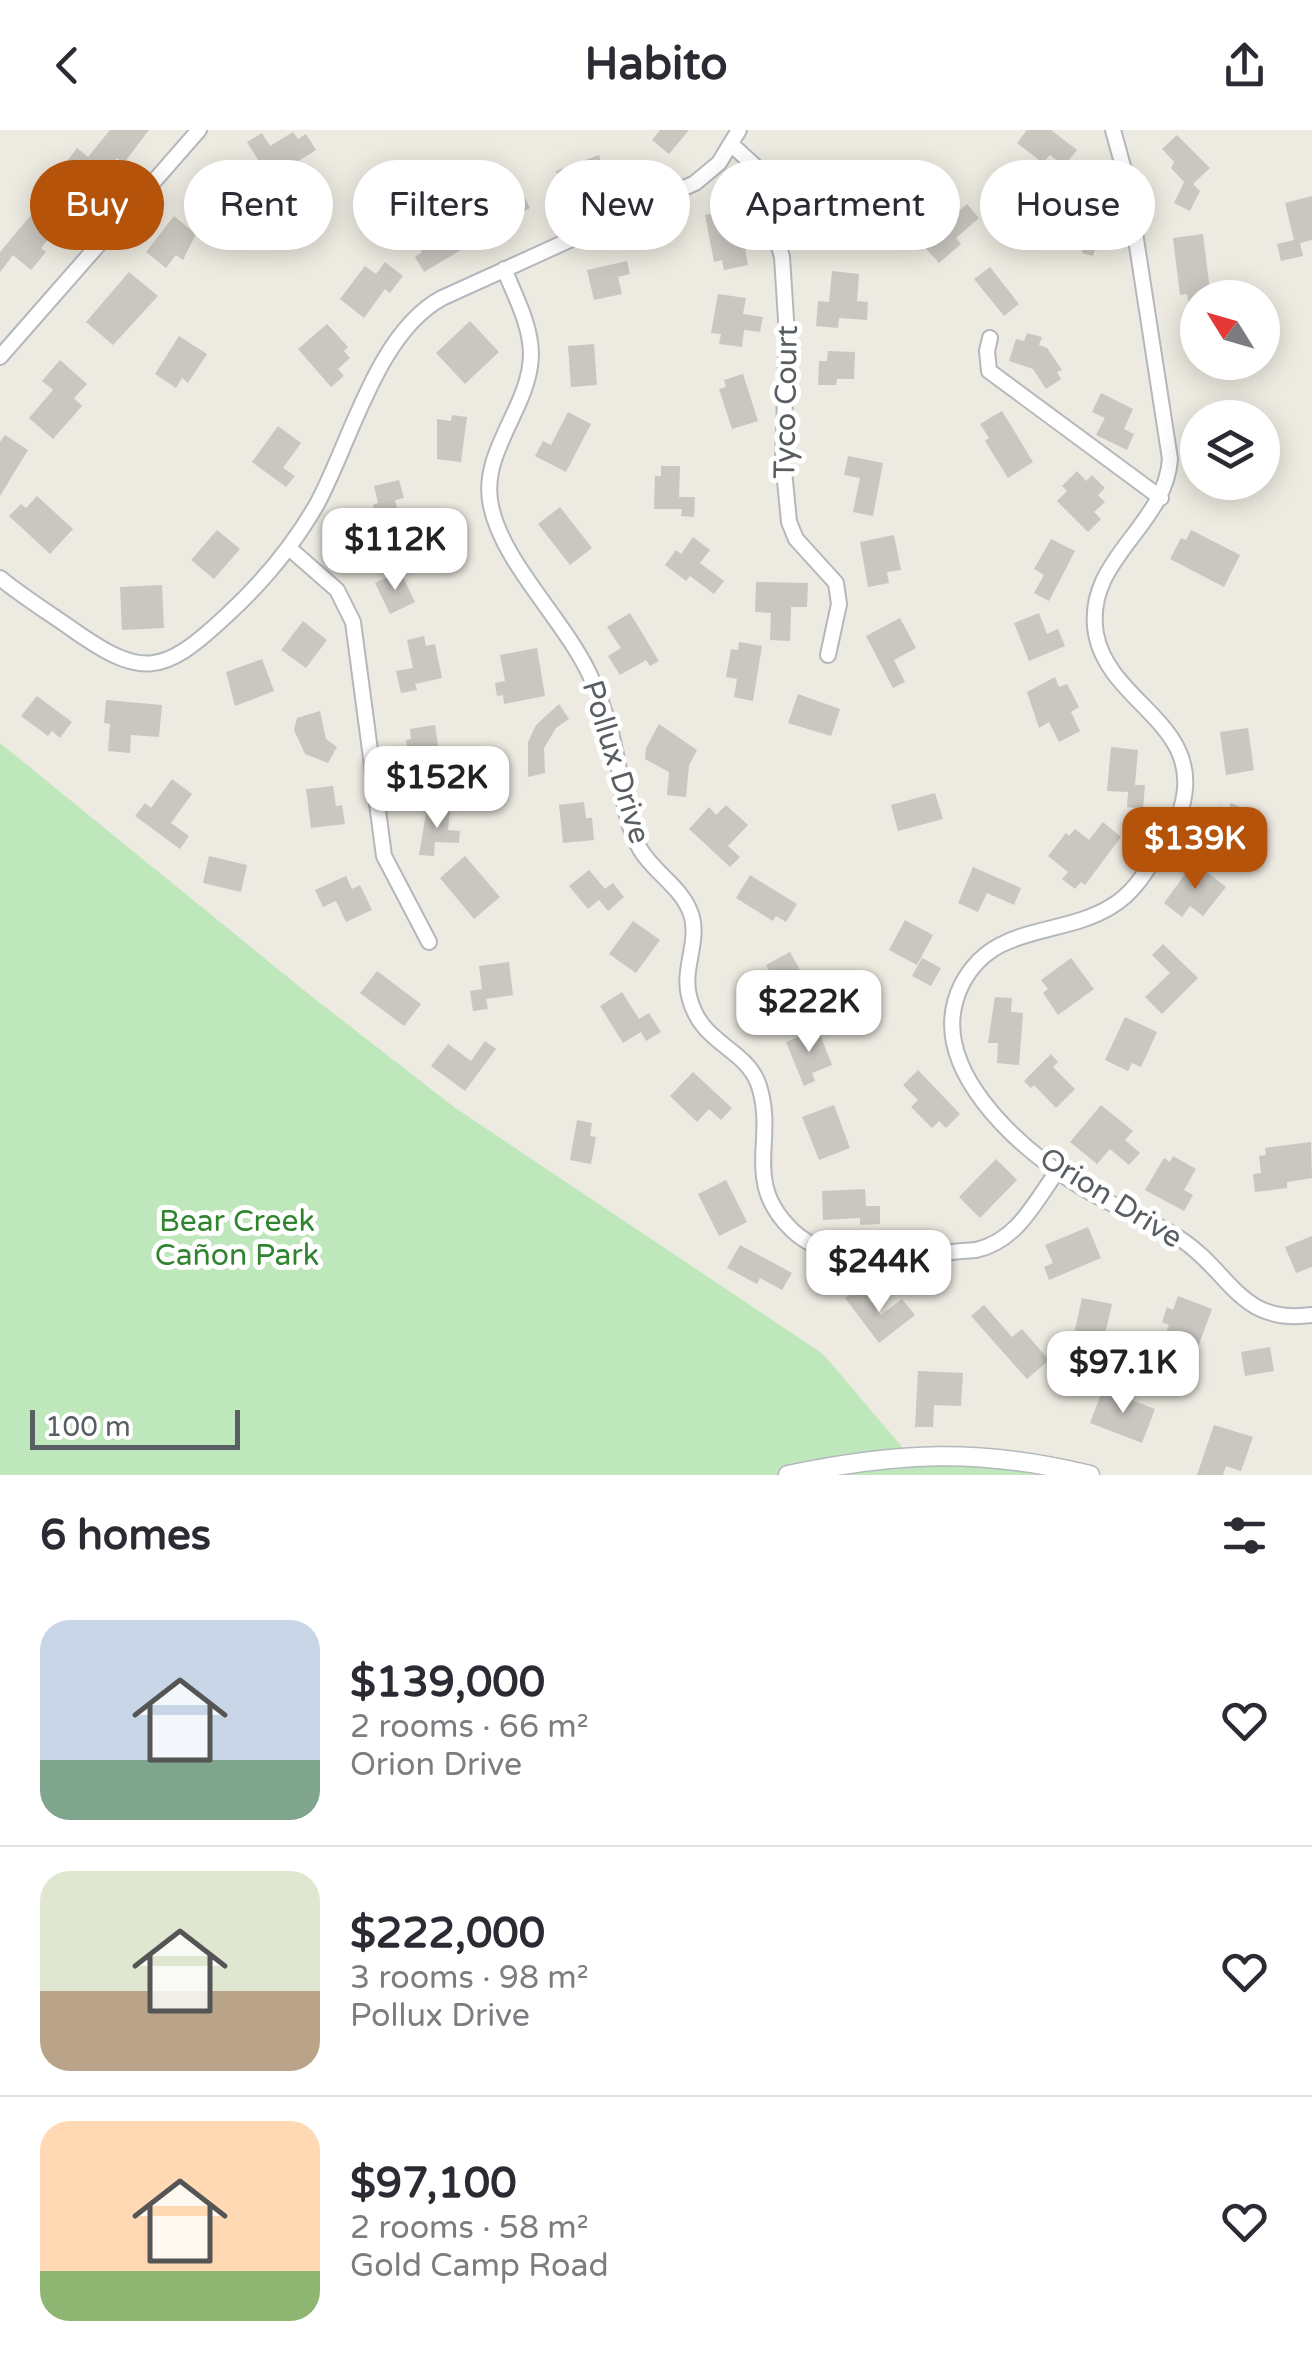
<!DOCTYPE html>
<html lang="en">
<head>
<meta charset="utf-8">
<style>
  :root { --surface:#fff; --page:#f2f2f3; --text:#2b2b33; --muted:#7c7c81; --line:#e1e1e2; --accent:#b45309 }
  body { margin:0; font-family:"Varela Round",sans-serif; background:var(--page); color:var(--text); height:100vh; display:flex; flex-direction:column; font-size:38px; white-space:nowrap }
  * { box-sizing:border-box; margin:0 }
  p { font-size:32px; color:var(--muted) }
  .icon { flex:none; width:55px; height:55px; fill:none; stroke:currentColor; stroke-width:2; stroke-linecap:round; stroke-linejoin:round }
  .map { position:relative; height:1345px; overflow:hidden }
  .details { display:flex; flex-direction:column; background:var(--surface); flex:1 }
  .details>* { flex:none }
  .banner { position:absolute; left:30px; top:30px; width:1252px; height:90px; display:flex; gap:20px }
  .needle { width:65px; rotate:307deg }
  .tools { position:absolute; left:1180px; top:150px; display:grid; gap:20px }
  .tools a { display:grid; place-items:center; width:100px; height:100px; border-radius:50%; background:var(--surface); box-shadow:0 5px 25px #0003; font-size:50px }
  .scale { position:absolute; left:30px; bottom:25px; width:210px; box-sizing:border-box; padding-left:10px; border:5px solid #595e63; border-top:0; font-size:28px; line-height:35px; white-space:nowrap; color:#595e63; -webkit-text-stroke:8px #fff; paint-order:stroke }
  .price { position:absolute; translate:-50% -85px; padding:0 22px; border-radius:20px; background:#fff; color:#222; font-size:32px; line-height:65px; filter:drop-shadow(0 2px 5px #0008) }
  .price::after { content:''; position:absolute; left:50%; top:60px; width:30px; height:22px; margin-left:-15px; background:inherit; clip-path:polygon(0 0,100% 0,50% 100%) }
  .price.current { background:var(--accent); color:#fff }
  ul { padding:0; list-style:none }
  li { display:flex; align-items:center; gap:30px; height:250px; padding:0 40px }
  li+li { border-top:2px solid var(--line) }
  li span { display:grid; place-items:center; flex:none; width:280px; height:200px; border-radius:30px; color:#555 }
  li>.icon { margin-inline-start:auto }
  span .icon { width:120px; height:120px; fill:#fffc; stroke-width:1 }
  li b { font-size:42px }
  h2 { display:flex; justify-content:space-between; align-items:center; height:120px; padding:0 40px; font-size:42px }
  .chip { padding:0 35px; border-radius:45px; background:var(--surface); box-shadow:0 5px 25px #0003; font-size:35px; line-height:90px }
  .chip.current { background:var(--accent); color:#fff }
  header { display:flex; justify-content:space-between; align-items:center; height:130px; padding:0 40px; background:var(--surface); font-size:45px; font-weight:700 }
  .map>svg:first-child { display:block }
  .green { fill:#bee7bb }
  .building { fill:#cac6c0 }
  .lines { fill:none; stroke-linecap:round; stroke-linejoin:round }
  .minor-casing { stroke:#b4b8bc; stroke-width:18 }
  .tertiary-casing { stroke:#b4b8bc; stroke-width:21 }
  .minor { stroke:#fff; stroke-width:14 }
  .tertiary { stroke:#fff; stroke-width:18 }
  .labels { text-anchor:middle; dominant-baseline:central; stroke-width:10; stroke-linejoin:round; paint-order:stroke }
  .street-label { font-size:30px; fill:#595e63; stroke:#fff }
  .park-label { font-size:30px; fill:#31842f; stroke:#fff }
</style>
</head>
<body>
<header><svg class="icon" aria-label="back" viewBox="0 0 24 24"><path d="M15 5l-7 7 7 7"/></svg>Habito<svg class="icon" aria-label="share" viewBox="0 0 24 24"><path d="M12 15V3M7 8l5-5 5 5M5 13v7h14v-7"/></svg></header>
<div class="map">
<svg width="1312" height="1345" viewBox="0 0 1312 1345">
  <rect width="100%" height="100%" fill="#edeae1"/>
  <path class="green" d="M0,613L311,866L454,977L823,1224L903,1318L905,1333L966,1332L1055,1345H0Z"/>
  <path class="building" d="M110,0H149L124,33L117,28L92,59L100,65L88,80L74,69L52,97L56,100L41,118L46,122L31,140L13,125L0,142V122L67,42L62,38L77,18L88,27Z
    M660,0H689L669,24L652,10Z
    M1027,0H1051L1077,20L1064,36L1050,25L1043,33L1017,13Z
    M293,2L298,9L306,4L316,20L270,49L247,12L262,3L270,16Z
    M1177,5L1210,38L1193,54L1200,61L1190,81L1174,73L1184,52L1171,38L1174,32L1162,19Z
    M599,25L609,55L566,70L556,41Z
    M213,44L228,61L243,48L268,77L231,109L207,80L212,76L196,58Z
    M497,44L506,62L519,56L530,78L507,90L504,84L459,106L466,117L424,142L415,127L422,122L416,112L428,105L425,99L437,92L440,97L491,66L483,50Z
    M831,54L837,82L843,80L847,100L834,103L833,96L803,102L798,79L806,78L802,60Z
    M1079,61L1108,68L1093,126L1082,123L1086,105L1069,100Z
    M1312,66V110L1300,113L1303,126L1281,131L1277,114L1294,110L1285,73Z
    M967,74L979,88L956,108L961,114L939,133L913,104L942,78L951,88Z
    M730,81L735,112L744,111L748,135L724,140L722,130L714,132L705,85Z
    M174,86L196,104L183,130L176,125L166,138L146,122Z
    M1203,104L1210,161L1198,163V189L1192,190L1187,164L1180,165L1173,108Z
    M627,131L630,144L618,147L622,164L594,170L587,140Z
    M385,132L403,146L390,163L385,159L364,188L340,169L365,136L376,144Z
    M990,137L1019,174L1004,186L974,149Z
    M832,141L859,144L857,171L868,172L867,190L839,188L838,198L816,196L818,171L829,172Z
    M129,142L158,166L113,215L86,192Z
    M718,164L746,168L743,184L763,187L760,202L744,200L742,217L719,214L721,204L711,203Z
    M470,191L499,222L465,254L436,223Z
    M327,194L348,217L344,221L350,228L338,239L344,246L331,257L298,219Z
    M1027,203L1042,207L1039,215L1047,218L1062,240L1057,242L1061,249L1046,259L1033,239L1009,231L1016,209L1024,211Z
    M179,206L207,224L188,253L182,248L176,258L155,244Z
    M594,214L597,255L571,257L568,216Z
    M828,221L855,222L854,249H837L836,255H818L819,231H827Z
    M60,230L87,254L74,268L82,276L53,309L29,288L53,260L42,251Z
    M743,244L758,291L732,299L719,259L726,257L724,250Z
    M1101,263L1133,279L1124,299L1134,304L1127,320L1096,305L1105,288L1092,282Z
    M1002,281L1033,332L1008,348L985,311L989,308L980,294Z
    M568,282L591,294L566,342L535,326L543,311L551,315Z
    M452,285L467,287L461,332L437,329V289L451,291Z
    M278,296L301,313L283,338L295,346L286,357L252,332Z
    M5,305L28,320L0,366V312Z
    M848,326L883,333L873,386L853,382L860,348L844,345Z
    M661,336H680L679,367H695L694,387L681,386L682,379H654L655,346H661Z
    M1077,341L1086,351L1092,345L1105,358L1098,365L1105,372L1094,382L1101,389L1088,402L1057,371L1067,361L1062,356Z
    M399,350L404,368L395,370L404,404L394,407L396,414L385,417L380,397L368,400L364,386L375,384L373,375L378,373L374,356Z
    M37,366L73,399L50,424L9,386L21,374L26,378Z
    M560,377L592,418L570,435L538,394Z
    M217,400L240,419L214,449L191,430Z
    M1191,400L1240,425L1224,457L1170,429L1181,408L1186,410Z
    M894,405L901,440L887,442L889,453L868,457L860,412Z
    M693,407L710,420L700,433L724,451L714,464L690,446L686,451L665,435L676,420L681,424Z
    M1051,409L1075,421L1049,471L1034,463L1044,445L1034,439Z
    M400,441L415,472L390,484L375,453Z
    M756,452L808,453L807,477H791L790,511L770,510L771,483L755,482Z
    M162,455L164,498L122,500L120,457Z
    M630,483L659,531L650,536L646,530L620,545L608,526L621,518L607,497Z
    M1039,483L1047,504L1058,499L1065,516L1029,531L1014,493Z
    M900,488L916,518L894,530L905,552L893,558L866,506Z
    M303,491L327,510L306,538L281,520Z
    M424,506L426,516L435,514L442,548L415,554L417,560L401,563L396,541L413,538L407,510Z
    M739,512L762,516L753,571L734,567L737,549L726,547L731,519L738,520Z
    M537,518L545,566L504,574L503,565L497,566L495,553L505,551L500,525Z
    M262,529L274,561L235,576L226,542Z
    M1055,547L1059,557L1067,554L1079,577L1071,582L1080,601L1059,612L1049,592L1039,598L1027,562Z
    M798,564L840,579L831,606L788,593Z
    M37,566L72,592L60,608L52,601L48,606L21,586Z
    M106,570L162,575L159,607L131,605L130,623L108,621L110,594L104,593Z
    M559,574L569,589L556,598L544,618L545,643L528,647V612L536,595Z
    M320,581L326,609L337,617L328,633L305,624L294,600L297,588Z
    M659,594L697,620L689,635L686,667L667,665L669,642L645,629L646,618Z
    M435,595L439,622L444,621L447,637L411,643L406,610L411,609L410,599Z
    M1248,598L1254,640L1226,645L1220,602Z
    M1111,617L1138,620L1135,655H1145L1143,679L1127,677L1128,662L1107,661Z
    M172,649L192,664L171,693L189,706L180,719L135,686L145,673L151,678Z
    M333,656L336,676L342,675L345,694L311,698L306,659Z
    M935,663L943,689L898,701L891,675Z
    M584,672L586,688H592L594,710L563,713L559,675Z
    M1231,673L1251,682L1228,729L1201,716L1220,676L1228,680Z
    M726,675L748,695L728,716L740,727L730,737L689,699L709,677L716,685Z
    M427,677L450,679L448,700L460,701L459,713L435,712L434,726L419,725Z
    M1103,692L1121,707L1085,755L1081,752L1075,759L1062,749L1068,742L1048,726L1066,703L1069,706L1075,699L1089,710Z
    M209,726L247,735L241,762L203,753Z
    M465,726L500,767L474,789L440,748Z
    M1194,732L1226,757L1203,786L1190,776L1182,787L1164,773Z
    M973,737L1021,758L1014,775L987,763L978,782L958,773Z
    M589,740L605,759L613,753L624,767L608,781L599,770L588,779L569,756Z
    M750,745L797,774L786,792L776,786L773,791L736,768Z
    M346,746L352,759L360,755L372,780L346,792L336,771L323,777L315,760Z
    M905,790L933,805L917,835L889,820Z
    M633,791L660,810L636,843L609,824Z
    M1163,814L1198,848L1162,884L1145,867L1170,843L1152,825Z
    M790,822L811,860L799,867L803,874L791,880L766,835Z
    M922,828L941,838L931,856L912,846Z
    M1071,828L1094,859L1058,885L1043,863L1048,859L1041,850Z
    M509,832L513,865L486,869L488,879L473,881L470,861L482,859L479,836Z
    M377,841L421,874L404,896L360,863Z
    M622,862L639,889L649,883L661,902L646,911L641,902L623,913L600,876Z
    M995,867L1012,868L1011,882L1023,883L1019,935L997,933L998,913H988Z
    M1125,887L1157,902L1141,937L1132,933L1128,941L1105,930Z
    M818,899L832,935L812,943L815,951L804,956L786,912Z
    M485,911L496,919L465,961L431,936L448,914L471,931Z
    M1051,924L1058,932L1053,937L1075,959L1056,978L1034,955L1031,958L1024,951Z
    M918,940L960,984L946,998L939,991L932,998L911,977L918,970L903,955Z
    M693,942L732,978L721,990L709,979L697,992L670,966Z
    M834,975L850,1018L819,1030L802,987Z
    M1101,975L1133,1001L1125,1010L1140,1023L1129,1035L1110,1019L1097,1034L1070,1012Z
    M577,990L592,993L590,1006L596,1007L591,1034L570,1030Z
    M1311,1012L1312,1048L1287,1052V1058L1255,1062L1253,1044L1261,1043L1259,1026L1266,1025L1265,1018Z
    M1173,1026L1196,1039L1184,1060L1193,1065L1184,1081L1145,1060L1164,1028L1170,1032Z
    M996,1029L1017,1050L980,1088L959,1067Z
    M726,1050L747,1092L719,1106L698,1064Z
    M865,1059L866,1076H880V1094L860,1095V1088L823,1090L822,1061Z
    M1088,1097L1101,1128L1049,1150L1044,1137L1053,1133L1045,1115Z
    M1312,1106V1137L1296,1143L1285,1117Z
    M740,1115L792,1143L782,1160L760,1148L757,1154L727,1138Z
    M860,1157L881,1185L902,1169L915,1185L879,1213L845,1168Z
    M1178,1166L1212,1179L1198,1217L1165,1205L1169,1195L1162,1192L1167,1177L1173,1180Z
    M1082,1168L1112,1174L1100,1225L1081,1221L1085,1203L1075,1200Z
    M984,1175L1012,1207L1022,1199L1049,1230L1027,1249L971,1186Z
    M1270,1217L1274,1241L1245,1246L1241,1222Z
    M918,1241L963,1243L961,1276L934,1275L933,1297H915Z
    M1103,1259L1155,1279L1142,1313L1090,1293Z
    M1214,1295L1253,1307L1241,1341L1226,1336L1223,1345H1197Z"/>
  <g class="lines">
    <g class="minor-casing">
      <path id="minor" d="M1113,0L1127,51L1170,329C1165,398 1083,430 1096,504C1109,574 1207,594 1181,679C1176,696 1166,711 1156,726C1144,745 1132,764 1112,776C1061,808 994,792 962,854C921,935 1019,1018 1081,1057C1113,1077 1150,1089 1182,1110C1231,1143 1240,1195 1312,1185
        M732,15L756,37L782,127L787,205L783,330L789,392L796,409L836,453L839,474L828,525
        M504,139C515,166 531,195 531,225C530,278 479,322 491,376C503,435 569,494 593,552C603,575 611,600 616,624C623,656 623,691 640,719C654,743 682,757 691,784C700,811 682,838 689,866C700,914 744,917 758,953C778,1009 740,1051 793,1101C838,1143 921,1123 976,1120C1017,1111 1035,1072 1058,1040
        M990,208L987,221L989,241L1161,368
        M0,227L199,0
        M289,418L337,460L353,492L384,726L429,812
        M0,448C22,466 46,481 69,497C141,548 161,547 226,486C262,453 293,416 317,374C351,311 377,203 442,168L695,53L719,33L739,0"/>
    </g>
    <g class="tertiary-casing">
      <path id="tertiary" d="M788,1345C898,1322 980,1318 1090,1345"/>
    </g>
    <use href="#minor" class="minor"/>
    <use href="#tertiary" class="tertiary"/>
  </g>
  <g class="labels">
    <g class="street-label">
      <text transform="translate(786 272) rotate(-89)">Tyco Court</text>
      <text transform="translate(616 632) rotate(73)">Pollux Drive</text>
      <text transform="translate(1111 1068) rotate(32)">Orion Drive</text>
    </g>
    <g class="park-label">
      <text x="237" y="1091">Bear Creek<tspan x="237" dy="34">Cañon Park</tspan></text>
    </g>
  </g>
</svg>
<div class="tools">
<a><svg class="needle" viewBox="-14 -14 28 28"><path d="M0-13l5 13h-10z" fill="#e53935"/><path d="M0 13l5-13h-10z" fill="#7c7c81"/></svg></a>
<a><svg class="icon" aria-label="layers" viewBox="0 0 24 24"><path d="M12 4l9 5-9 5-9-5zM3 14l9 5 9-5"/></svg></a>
</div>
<div class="scale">100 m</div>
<b class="price" style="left:395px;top:463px">$112K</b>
<b class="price" style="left:437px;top:701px">$152K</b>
<b class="price current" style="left:1195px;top:762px">$139K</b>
<b class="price" style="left:809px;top:925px">$222K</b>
<b class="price" style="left:879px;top:1185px">$244K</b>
<b class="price" style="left:1123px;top:1286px">$97.1K</b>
<div class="banner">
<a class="chip current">Buy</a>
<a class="chip">Rent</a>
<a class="chip">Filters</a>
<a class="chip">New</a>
<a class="chip">Apartment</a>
<a class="chip">House</a>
</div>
</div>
<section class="details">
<h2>6 homes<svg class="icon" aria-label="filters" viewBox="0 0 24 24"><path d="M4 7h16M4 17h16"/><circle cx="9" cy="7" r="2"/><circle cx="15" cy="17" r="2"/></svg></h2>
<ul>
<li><span style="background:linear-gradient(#c9d6e8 70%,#7fa58c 0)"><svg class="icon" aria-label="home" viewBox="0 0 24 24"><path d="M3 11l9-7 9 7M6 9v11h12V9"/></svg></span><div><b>$139,000</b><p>2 rooms · 66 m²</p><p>Orion Drive</p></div><svg class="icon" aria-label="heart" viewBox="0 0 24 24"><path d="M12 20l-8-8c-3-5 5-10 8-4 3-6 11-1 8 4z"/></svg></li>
<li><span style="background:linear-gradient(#dfe7d0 60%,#b9a48a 0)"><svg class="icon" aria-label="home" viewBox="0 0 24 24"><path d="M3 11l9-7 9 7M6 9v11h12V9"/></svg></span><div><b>$222,000</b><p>3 rooms · 98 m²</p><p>Pollux Drive</p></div><svg class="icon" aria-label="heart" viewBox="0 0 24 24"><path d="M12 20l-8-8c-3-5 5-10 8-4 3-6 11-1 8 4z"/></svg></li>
<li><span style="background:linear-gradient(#ffd9b3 75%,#8fb573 0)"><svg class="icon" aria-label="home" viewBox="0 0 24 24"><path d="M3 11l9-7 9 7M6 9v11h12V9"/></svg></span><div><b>$97,100</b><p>2 rooms · 58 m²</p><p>Gold Camp Road</p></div><svg class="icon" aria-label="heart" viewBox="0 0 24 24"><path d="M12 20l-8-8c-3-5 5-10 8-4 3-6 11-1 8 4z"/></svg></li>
</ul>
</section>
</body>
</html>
